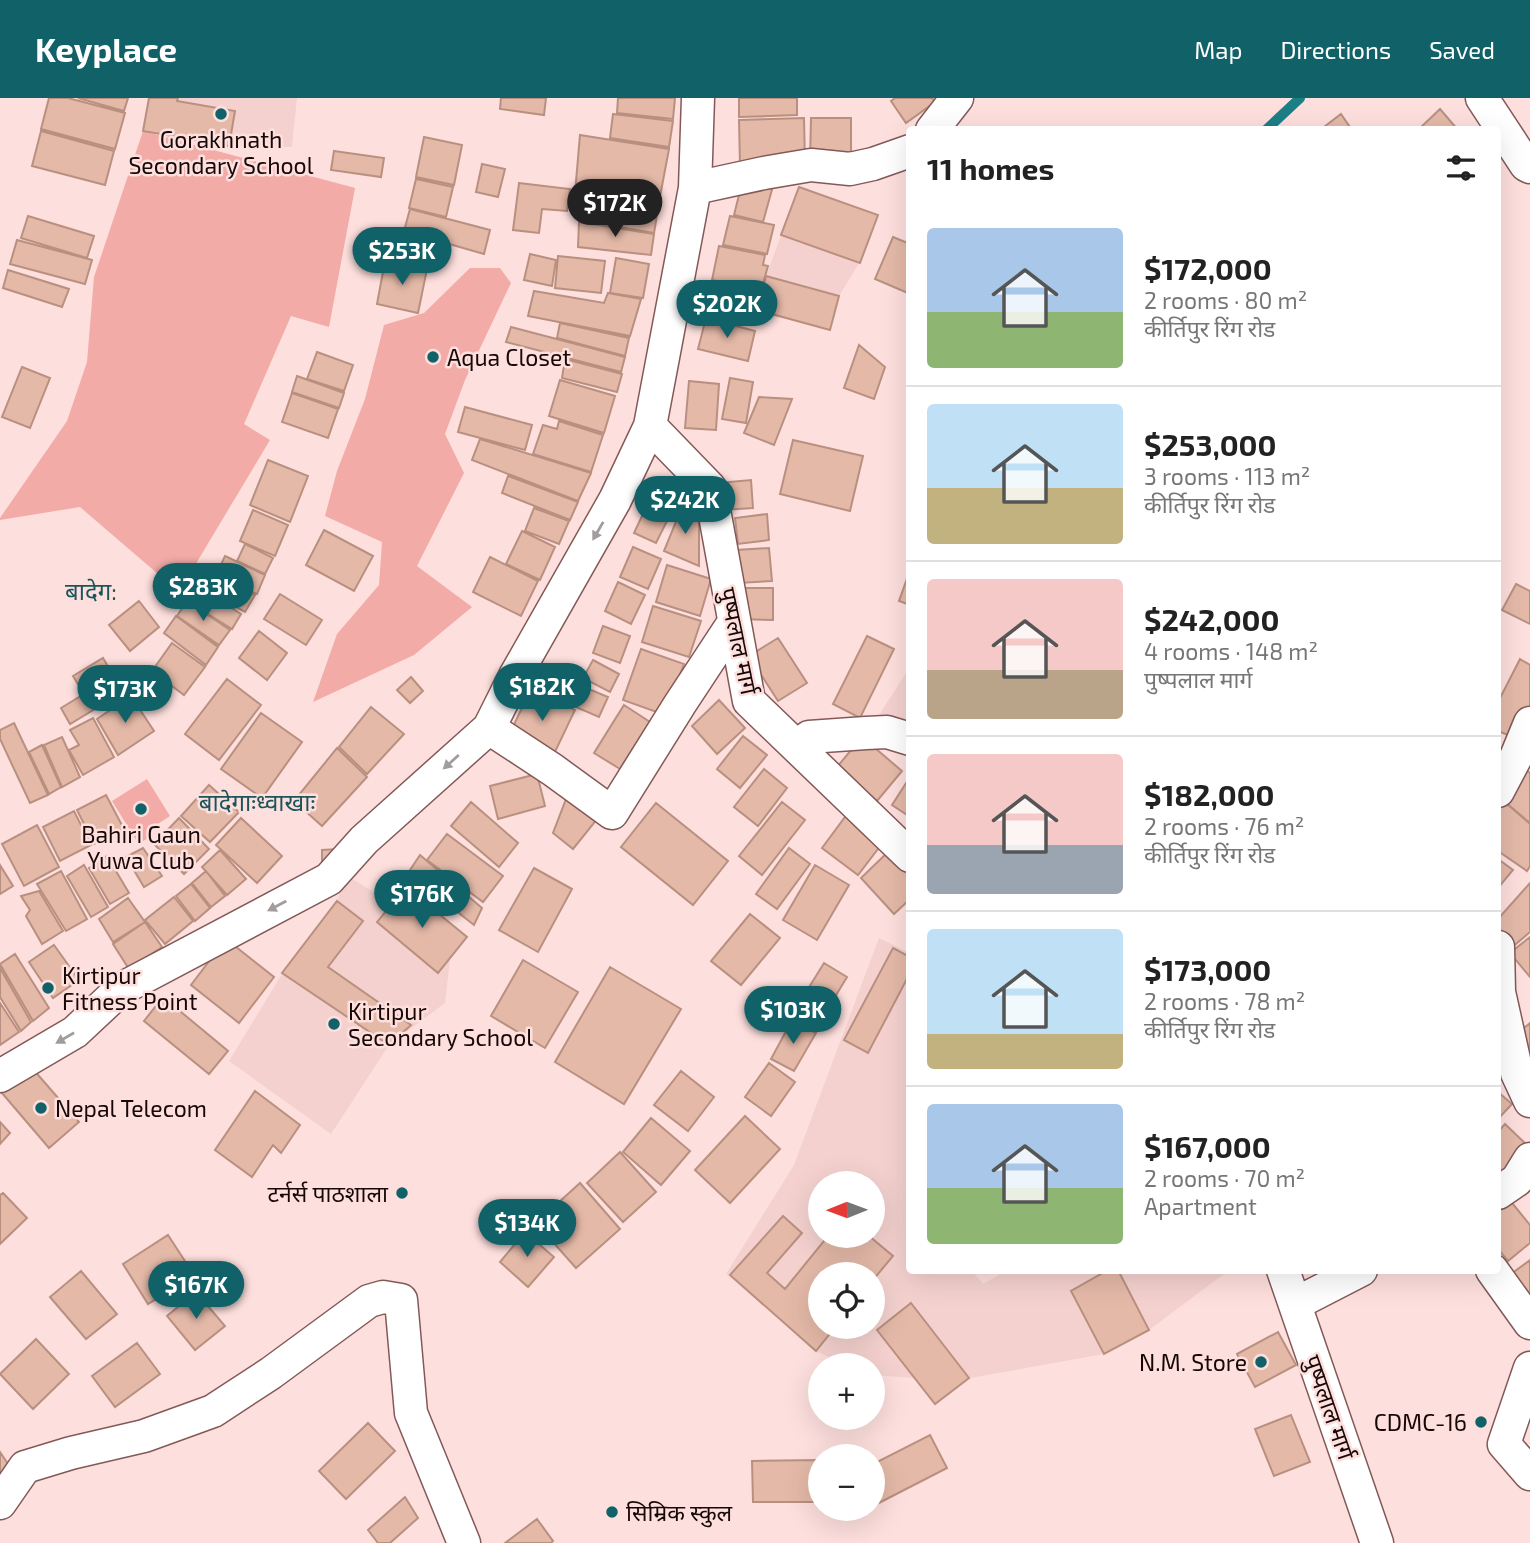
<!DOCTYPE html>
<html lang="en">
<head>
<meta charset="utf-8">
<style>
  :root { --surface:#fff; --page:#f2f2f2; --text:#222; --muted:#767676; --line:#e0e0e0; --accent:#116268 }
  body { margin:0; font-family:"Exo 2","Noto Sans Devanagari",sans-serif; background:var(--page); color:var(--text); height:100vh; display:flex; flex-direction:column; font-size:26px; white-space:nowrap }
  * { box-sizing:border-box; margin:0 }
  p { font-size:23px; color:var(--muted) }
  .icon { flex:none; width:38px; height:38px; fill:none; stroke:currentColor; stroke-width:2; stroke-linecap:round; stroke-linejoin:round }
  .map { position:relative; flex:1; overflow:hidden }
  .drawer { position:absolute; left:906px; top:28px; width:595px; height:1148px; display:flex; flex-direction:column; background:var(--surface); border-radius:7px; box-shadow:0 7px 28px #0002 }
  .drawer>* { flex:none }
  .needle { width:46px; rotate:269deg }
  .controls { position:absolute; left:808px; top:1073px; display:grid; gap:14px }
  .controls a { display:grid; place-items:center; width:77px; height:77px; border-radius:50%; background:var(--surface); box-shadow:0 7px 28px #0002; font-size:35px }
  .price { position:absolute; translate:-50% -60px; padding:0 16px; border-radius:24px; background:var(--accent); color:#fff; font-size:23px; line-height:46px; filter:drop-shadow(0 2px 4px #0008) }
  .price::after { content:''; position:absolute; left:50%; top:42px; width:21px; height:16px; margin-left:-10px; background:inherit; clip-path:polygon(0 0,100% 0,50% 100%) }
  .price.on { background:#222; color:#fff }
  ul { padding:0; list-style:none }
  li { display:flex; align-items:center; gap:21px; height:175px; padding:0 21px }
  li+li { border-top:2px solid var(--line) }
  li span { display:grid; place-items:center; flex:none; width:196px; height:140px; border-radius:7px; color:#555 }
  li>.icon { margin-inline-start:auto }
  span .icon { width:84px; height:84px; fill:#fffc; stroke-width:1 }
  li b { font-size:30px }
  h2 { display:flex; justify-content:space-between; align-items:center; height:84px; padding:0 21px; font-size:30px }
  header { display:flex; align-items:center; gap:42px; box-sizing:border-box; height:98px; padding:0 35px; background:var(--accent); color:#fff }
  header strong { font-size:33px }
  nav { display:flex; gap:38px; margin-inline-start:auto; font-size:24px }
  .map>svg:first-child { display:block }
  .built { fill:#f4d1ce; fill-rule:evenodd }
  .green { fill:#f2aba7 }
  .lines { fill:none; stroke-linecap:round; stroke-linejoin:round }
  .stream { stroke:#1c7f86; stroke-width:10 }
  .building { fill:#e4b9a8; stroke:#b99080; stroke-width:2 }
  .minor-casing { stroke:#835957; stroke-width:35 }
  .minor { stroke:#fff; stroke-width:32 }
  .oneway { fill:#a29c9c }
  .poi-dot { fill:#116268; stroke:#fddfdd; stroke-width:2.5 }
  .labels { text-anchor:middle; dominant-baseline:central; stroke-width:5; stroke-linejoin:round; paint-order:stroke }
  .poi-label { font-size:23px; fill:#170807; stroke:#fddfdd; text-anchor:start }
  .street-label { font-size:23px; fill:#170807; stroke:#fddfdd }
  .neighbourhood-label { font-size:24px; fill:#1a555a; stroke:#fddfdd }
</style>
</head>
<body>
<header>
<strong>Keyplace</strong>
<nav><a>Map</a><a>Directions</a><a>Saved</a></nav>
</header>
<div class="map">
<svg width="1530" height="1445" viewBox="0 0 1530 1445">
  <rect width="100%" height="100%" fill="#fddfdd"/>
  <path class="built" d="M149,0H297L292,49L229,48L143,33Z
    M799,89L878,117L863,159L839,198L830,232L757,212L766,178Z
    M910,569V628L879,617Z
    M346,777L387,802L451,853L445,905L389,947L331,1036L229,963L282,876L337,803Z
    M879,840L910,855V1092L908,1095L910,1098V1172L972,1173L983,1186L1006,1173H1228L1149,1232L1104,1256L954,1283L873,1277V1267H845L816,1253L726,1176L794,1067ZM821,1085H873V1138H821ZM821,1176H873V1228H821Z"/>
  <path class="green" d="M143,33L355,90L329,229L291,218L244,326L270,342L179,494L80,409L0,422V420L67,323L87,264L94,179Z
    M470,170H500L511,185L465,282L445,336L464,375L417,468L472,509L414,557L313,604L337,536L379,487L382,444L325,418L337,373L365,301L384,227L424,215Z
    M147,681L170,718L147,733L150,739L143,743L141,740L136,742L112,703Z"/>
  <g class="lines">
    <path class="stream" d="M1266,32L1300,0"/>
  </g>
  <path class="building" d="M49,0H68L125,15L115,51L41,31Z
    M78,0H128L124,13Z
    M149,0H178L177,3L235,13L229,48L143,33Z
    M501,0H546L544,17L500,11Z
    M618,0H675L673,21L617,15Z
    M739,0H797V17L739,19Z
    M895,0H932L935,4L906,25L891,3Z
    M1440,11L1458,32H1418Z
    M613,16L673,23L669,49L610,40Z
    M1341,16L1352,32H1320Z
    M804,20L805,66L740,67L739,22Z
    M811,20H851V63H810Z
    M41,33L114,53L105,87L32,68Z
    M580,37L669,51L658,109L575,95Z
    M424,39L462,47L454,87L416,79Z
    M334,53L384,60L381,79L331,72Z
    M482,66L505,71L498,99L476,94Z
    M776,77L763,124L734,117L743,81Z
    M416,81L453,89L446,119L409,110Z
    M519,85L570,91L567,113L542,111L539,135L513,132Z
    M799,89L878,117L860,165L781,137Z
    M583,98L658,111L654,135L579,122Z
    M410,111L490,132L484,156L404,133Z
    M28,118L94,138L87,160L21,140Z
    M730,118L774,127L767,156L723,147Z
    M579,124L654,136L651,157L578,149Z
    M893,139L910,146V196L875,181Z
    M17,142L92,162L85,186L10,166Z
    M719,148L765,157L763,167L768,168L761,192L712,182Z
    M530,156L556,162L552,188L524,182Z
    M558,158L605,163L601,195L555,190Z
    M616,160L649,166L643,200L610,195Z
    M385,163L427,171L418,215L377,206Z
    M8,172L69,191L62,209L3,190Z
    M766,178L839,198L830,232L757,212Z
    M715,184L755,192L747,226L707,217Z
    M534,193L604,205L608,195L641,201L630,238L528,218Z
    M706,220L755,233L748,263L698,251Z
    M560,225L629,240L625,258L557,240Z
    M511,229L625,259L621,274L506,244Z
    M859,247L885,269L874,301L844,290Z
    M317,254L353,267L344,293L307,281Z
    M565,261L622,276L617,294L562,280Z
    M22,269L50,280L30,330L2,319Z
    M297,278L344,295L339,310L292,294Z
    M730,280L753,284L746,325L722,321Z
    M560,282L615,298L604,335L549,318Z
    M689,283L719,286L716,332L685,330Z
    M292,295L338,311L328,340L282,324Z
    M759,299L792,301L774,347L744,335Z
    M465,309L532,327L525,352L458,334Z
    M559,323L603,337L591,374L533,356L543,327L557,331Z
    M480,341L591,375L578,403L472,362Z
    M793,342L863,358L850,413L780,396Z
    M268,362L308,378L290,424L250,407Z
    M508,378L578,404L570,422L502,395Z
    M751,382L753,410L722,412L719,385Z
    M658,384L681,395L656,445L634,435Z
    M686,399L699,423V468L664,453Z
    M534,410L569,423L559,446L525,433Z
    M253,412L288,427L275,458L240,443Z
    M767,416L769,442L738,446L735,420Z
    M324,432L373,458L354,493L306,467Z
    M522,433L555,449L540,482L506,466Z
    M245,446L273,460L265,476L237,463Z
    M633,449L661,461L648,491L620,479Z
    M769,450L772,483L739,485L736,452Z
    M225,458L265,477L257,496L216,477Z
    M490,459L538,483L521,518L473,494Z
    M667,467L711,481L700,518L656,504Z
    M209,474L255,497L245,514L202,491Z
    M909,475H910V507L899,503Z
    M618,484L645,497L631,526L605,513Z
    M1516,486L1530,493V526L1502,512Z
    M738,490H773V522L738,521Z
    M202,491L241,516L232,531L192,506Z
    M280,496L322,522L306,547L264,521Z
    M139,503L159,529L130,553L109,527Z
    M187,503L230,532L219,547L177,518Z
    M653,508L701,523L689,559L642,544Z
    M176,518L218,549L206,567L164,535Z
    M603,528L630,538L620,565L593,555Z
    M259,533L287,555L267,582L239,560Z
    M867,538L894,551L860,620L833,606Z
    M778,540L807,585L778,603L749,558Z
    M172,545L205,569L184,597L152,573Z
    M641,551L684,566L665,617L623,602Z
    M103,560L123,594L70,626L61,610L84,596L73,578Z
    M1520,561L1530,567V608L1513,639L1498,633V604Z
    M593,562L619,576L610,594L583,580Z
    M411,579L423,593L410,605L397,592Z
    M227,581L261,607L219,662L185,636Z
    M579,587L608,599L599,619L571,607Z
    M531,591L575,612L553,658L509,637Z
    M131,598L154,633L118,657L97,621Z
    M719,602L745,630L717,656L692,628Z
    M624,607L650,624L620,671L594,655Z
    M371,609L404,636L367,676L339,649Z
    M261,615L302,644L262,700L221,671Z
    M93,620L114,659L83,677L69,652L79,647L70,632Z
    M14,625L48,697L30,705L0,641V632Z
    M743,638L767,657L740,690L717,671Z
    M62,639L80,679L62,689L44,647Z
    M862,639L902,673L877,703L837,669Z
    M42,647L61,689L49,696L29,654Z
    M337,650L367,679L322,728L294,703Z
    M1523,669L1530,675V725L1499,699Z
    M764,671L787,690L758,728L734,709Z
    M537,676L545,708L498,721L490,688Z
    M910,679V719L892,707Z
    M209,687L239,714L210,744L181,718Z
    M568,696L598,720L573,751L553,735Z
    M106,697L124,731L94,746L77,712Z
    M1499,699L1530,726V768L1527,773L1498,753Z
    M471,704L518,745L499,769L451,728Z
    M782,704L805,722L762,777L739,758Z
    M656,705L728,763L693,807L621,749Z
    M74,713L91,747L60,763L43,729Z
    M848,715L884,743L858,777L822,750Z
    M179,720L209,751L184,776L154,746Z
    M241,720L282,758L257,785L216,747Z
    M37,727L59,769L24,788L2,746Z
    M447,736L503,778L483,804L427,762Z
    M143,750L162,778L144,789L126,759Z
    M789,750L810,766L777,811L756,796Z
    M338,751L339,762L322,763V752Z
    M220,752L246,781L227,797L202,769Z
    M890,752L910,774V801L894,816L861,780Z
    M420,757L482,810L474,827L408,775Z
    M107,758L129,795L110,806L89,770Z
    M1498,761L1513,772L1498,790Z
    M0,767L13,788L0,796Z
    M84,767L108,809L91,819L67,778Z
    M815,767L849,787L817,842L783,822Z
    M534,770L572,791L538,854L499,832Z
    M61,773L87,821L66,833L37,786Z
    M206,773L225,798L211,809L192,785Z
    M1530,785V834L1509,852L1498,841V821Z
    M191,786L210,810L195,823L176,798Z
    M406,789L467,839L438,875L377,824Z
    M39,793L63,833L42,846L26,818L30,812L21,798Z
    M174,799L193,823L165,846L145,822Z
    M128,800L145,824L113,844L99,821Z
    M337,803L363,823L328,869L411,927L389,947L282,875Z
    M750,816L780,840L741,887L711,863Z
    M145,824L162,849L129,871L113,846Z
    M1530,839V879L1510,855Z
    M226,841L274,879L239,925L191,887Z
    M54,847L79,882L53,900L29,864Z
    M893,850L910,859V875L868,955L844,942Z
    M15,856L49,910L33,923L0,866Z
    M523,862L578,894L545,950L491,918Z
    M824,865L847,879L818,927L795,912Z
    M610,869L681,911L624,1006L555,964Z
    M0,870L31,924L21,933L0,899Z
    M163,899L228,953L209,976L144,923Z
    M0,905L19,934L0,947Z
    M792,922L816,935L794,973L771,961Z
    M1530,925V950L1518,935Z
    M769,965L795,984L771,1018L745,999Z
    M32,970L79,1024L49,1050L2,995Z
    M681,973L714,999L688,1033L654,1007Z
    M255,993L300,1027L281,1055L273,1047L252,1079L215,1052Z
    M1498,994L1512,1006L1498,1021Z
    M745,1018L780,1051L730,1105L695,1072Z
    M651,1020L690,1053L661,1087L623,1054Z
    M0,1024L10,1035L0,1046Z
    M1505,1026L1530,1050L1498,1081V1034Z
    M620,1054L656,1094L623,1124L587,1085Z
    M580,1085L620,1131L576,1170L536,1125Z
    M3,1095L27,1120L0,1146V1097Z
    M1508,1100L1530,1127V1145L1508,1163L1498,1151V1109Z
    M783,1118L802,1135L767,1175L785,1191L828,1138H869L893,1158L873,1182V1176H821V1228H836L816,1253L730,1177Z
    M525,1134L554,1159L528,1189L500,1164Z
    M168,1137L194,1177L148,1206L123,1166Z
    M1530,1162V1202L1511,1176Z
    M1108,1172H1118L1149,1232L1104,1256L1071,1193Z
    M81,1173L117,1216L86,1241L50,1199Z
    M196,1194L225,1228L195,1252L167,1218Z
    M911,1205L969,1280L935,1306L877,1232Z
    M1278,1234L1296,1267L1255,1289L1237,1256Z
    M36,1241L69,1276L33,1311L0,1276Z
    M137,1245L160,1276L115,1309L92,1278Z
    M1291,1317L1310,1364L1274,1378L1255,1331Z
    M368,1325L395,1353L346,1401L319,1373Z
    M930,1337L947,1370L873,1408V1366Z
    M0,1354L10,1369L0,1376Z
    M821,1362V1404H753L752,1363Z
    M405,1399L418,1420L390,1445H378L368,1432Z
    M537,1421L553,1443L551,1445H505Z"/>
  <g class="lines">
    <g class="minor-casing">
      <path id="minor" d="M1482,0L1526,67L1530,69
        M932,32L957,0
        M695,90L764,75L811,67L850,71L873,66L910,53
        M650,328L710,390L749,603L910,758
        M489,630L553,672L612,715L680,606L734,524
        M797,649L809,639L866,635L887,634L910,641
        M1498,693L1516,659L1530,625
        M1498,849L1499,894L1517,975L1530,1003
        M0,978L75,934L121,891L329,781L364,742L489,630L515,578L615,402L650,328L695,90L698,0
        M1498,1095L1517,1082L1530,1061
        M1283,1172L1377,1445
        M1492,1172L1530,1225
        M1295,1206L1361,1172
        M1530,1270L1504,1346L1530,1376
        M0,1405L25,1369L71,1355L144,1338L213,1313L271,1275L369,1203L383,1199L401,1202L411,1315L464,1445"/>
    </g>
    <use href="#minor" class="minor"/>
  </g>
  <defs><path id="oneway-solid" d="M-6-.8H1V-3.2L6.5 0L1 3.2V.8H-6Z" transform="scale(1.75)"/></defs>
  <g class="oneway">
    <use href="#oneway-solid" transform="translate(598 433) rotate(120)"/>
    <use href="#oneway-solid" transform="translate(451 664) rotate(138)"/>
    <use href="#oneway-solid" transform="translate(277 808) rotate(152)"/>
    <use href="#oneway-solid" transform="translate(65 940) rotate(150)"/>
  </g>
  <g class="poi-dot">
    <circle cx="221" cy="16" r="7"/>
    <circle cx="433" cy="259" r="7"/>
    <circle cx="141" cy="711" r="7"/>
    <circle cx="48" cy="890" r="7"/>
    <circle cx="334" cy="926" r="7"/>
    <circle cx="41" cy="1010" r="7"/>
    <circle cx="402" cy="1095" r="7"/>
    <circle cx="1261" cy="1264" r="7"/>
    <circle cx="1481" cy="1324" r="7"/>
    <circle cx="612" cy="1414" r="7"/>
  </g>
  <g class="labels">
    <g class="poi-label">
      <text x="221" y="41" text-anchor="middle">Gorakhnath<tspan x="221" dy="26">Secondary School</tspan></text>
      <text x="447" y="259">Aqua Closet</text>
      <text x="141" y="736" text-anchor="middle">Bahiri Gaun<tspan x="141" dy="26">Yuwa Club</tspan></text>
      <text x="62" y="877">Kirtipur<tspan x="62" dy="26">Fitness Point</tspan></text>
      <text x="348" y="913">Kirtipur<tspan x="348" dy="26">Secondary School</tspan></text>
      <text x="55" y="1010">Nepal Telecom</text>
      <text x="388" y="1095" text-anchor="end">टर्नर्स पाठशाला</text>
      <text x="1247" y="1264" text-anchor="end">N.M. Store</text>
      <text x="1467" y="1324" text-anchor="end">CDMC-16</text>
      <text x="626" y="1414">सिम्रिक स्कुल</text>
    </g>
    <g class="street-label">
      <text transform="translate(739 543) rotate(78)">पुष्पलाल मार्ग</text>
      <text transform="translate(1330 1309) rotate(71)">पुष्पलाल मार्ग</text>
    </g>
    <g class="neighbourhood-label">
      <text x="91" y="492">बादेग:</text>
      <text x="257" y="703">बादेगाःध्वाखाः</text>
    </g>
  </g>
</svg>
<div class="controls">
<a><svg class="needle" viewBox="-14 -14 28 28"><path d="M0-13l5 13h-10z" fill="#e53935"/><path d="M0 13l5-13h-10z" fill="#767676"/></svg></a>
<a><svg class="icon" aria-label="locate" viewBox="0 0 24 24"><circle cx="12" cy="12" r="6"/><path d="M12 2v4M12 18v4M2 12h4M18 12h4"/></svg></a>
<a>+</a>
<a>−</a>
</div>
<b class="price on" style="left:615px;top:141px">$172K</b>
<b class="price" style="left:402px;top:189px">$253K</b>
<b class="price" style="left:727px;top:242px">$202K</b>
<b class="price" style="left:685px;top:438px">$242K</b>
<b class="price" style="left:203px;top:525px">$283K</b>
<b class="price" style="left:542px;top:625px">$182K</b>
<b class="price" style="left:125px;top:627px">$173K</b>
<b class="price" style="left:422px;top:832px">$176K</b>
<b class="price" style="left:793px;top:948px">$103K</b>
<b class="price" style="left:527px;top:1161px">$134K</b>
<b class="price" style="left:196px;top:1223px">$167K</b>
<section class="drawer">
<h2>11 homes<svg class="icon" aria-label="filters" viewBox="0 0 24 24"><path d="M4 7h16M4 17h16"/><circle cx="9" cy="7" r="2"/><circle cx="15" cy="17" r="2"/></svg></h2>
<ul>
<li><span style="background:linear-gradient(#a9c7e8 60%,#8fb573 0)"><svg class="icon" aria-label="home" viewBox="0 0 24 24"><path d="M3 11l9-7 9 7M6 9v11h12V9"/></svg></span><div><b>$172,000</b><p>2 rooms · 80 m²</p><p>कीर्तिपुर रिंग रोड</p></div></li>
<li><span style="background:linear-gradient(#bfe0f5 60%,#c2b280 0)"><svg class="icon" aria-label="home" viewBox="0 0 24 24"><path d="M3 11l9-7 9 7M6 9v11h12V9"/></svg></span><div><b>$253,000</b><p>3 rooms · 113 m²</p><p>कीर्तिपुर रिंग रोड</p></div></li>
<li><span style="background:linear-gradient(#f6c9c9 65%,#b9a48a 0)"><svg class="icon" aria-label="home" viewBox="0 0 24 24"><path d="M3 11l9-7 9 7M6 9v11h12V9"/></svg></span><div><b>$242,000</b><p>4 rooms · 148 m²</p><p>पुष्पलाल मार्ग</p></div></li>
<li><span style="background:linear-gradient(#f6c9c9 65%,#9aa5b1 0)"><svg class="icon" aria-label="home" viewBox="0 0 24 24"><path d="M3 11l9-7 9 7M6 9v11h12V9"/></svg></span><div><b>$182,000</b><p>2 rooms · 76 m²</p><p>कीर्तिपुर रिंग रोड</p></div></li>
<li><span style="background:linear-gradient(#bfe0f5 75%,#c2b280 0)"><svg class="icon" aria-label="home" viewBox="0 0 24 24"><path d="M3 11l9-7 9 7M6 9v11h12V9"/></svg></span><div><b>$173,000</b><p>2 rooms · 78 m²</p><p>कीर्तिपुर रिंग रोड</p></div></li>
<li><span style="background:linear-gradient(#a9c7e8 60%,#8fb573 0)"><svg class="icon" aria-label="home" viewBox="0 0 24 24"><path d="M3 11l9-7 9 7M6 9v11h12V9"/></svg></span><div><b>$167,000</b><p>2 rooms · 70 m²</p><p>Apartment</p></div></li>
</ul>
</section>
</div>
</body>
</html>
